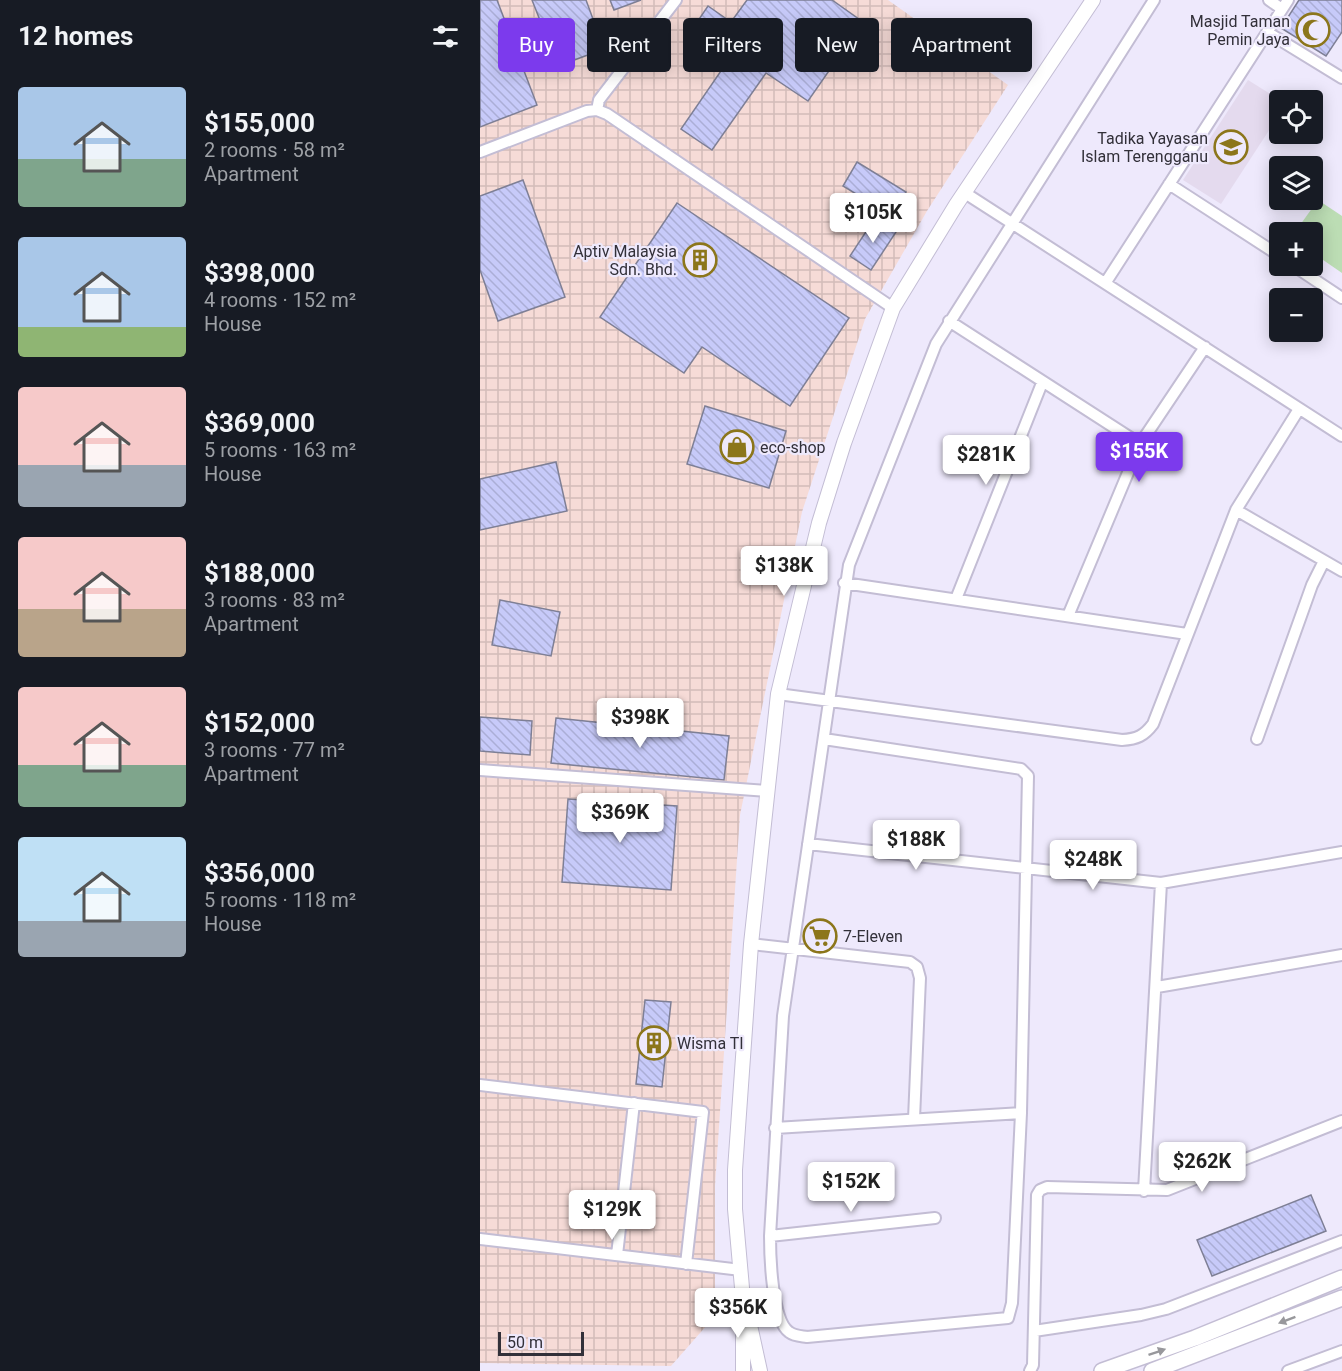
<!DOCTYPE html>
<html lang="en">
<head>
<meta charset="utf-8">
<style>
  :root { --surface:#171b24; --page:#242831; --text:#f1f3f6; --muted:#9ea1a6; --accent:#7c3aed }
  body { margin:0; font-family:Roboto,sans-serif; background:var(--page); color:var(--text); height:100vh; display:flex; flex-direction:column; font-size:22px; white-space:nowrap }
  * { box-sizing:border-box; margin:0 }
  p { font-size:20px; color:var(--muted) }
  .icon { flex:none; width:33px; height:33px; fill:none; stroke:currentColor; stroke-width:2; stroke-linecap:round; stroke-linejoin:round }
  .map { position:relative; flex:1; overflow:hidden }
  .side { display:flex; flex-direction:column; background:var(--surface); width:480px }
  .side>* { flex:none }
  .hud { position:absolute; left:18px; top:18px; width:570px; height:54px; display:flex; gap:12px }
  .buttons { position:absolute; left:789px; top:90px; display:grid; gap:12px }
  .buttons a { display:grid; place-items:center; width:54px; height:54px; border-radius:6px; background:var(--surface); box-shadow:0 3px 15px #0003; font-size:30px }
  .scale { position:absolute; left:18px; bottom:15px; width:86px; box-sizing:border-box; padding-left:6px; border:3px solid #323039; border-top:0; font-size:16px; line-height:21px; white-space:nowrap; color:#323039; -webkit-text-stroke:4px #eee9fc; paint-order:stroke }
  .price { position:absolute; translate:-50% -51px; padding:0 14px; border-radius:6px; background:#fff; color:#222; font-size:20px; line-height:39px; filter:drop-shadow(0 2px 3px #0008) }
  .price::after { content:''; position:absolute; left:50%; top:36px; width:18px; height:14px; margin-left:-9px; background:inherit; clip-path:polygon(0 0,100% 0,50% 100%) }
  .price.current { background:var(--accent); color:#fff }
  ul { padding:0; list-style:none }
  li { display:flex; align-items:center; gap:18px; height:150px; padding:0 18px }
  li span { display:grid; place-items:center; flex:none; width:168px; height:120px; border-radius:6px; color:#555 }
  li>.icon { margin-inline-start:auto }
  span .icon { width:72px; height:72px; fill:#fffc; stroke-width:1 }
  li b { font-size:26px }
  h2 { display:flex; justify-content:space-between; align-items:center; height:72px; padding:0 18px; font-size:26px }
  .chip { padding:0 21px; border-radius:6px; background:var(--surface); box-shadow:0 3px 15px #0003; font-size:21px; line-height:54px }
  .chip.current { background:var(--accent); color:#fff }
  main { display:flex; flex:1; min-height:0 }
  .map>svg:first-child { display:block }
  .industrial { fill:url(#industrial-grid) }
  .education { fill:#e4daee }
  .garden { fill:#bcddb4 }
  .building { fill:url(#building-back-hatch); stroke:#7e7f95; stroke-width:1.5 }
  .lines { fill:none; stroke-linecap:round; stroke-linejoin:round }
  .minor-casing { stroke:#c3bdd4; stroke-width:14 }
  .tertiary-casing { stroke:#c3bdd4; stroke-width:16 }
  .secondary-casing { stroke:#c3bdd4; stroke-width:18 }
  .minor { stroke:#fff; stroke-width:10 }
  .tertiary { stroke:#fff; stroke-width:14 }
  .secondary { stroke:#fff; stroke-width:15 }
  .oneway { fill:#98989c }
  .labels { text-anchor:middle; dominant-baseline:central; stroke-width:4.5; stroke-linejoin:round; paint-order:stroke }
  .poi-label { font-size:16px; fill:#323039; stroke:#eee9fc; text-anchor:end }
</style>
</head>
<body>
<main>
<section class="side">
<h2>12 homes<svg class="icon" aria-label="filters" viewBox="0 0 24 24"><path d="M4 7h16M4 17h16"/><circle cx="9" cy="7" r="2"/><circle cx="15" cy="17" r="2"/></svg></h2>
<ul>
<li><span style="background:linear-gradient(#a9c7e8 60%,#7fa58c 0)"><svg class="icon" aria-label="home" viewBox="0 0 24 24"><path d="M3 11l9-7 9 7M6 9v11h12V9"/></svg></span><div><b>$155,000</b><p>2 rooms · 58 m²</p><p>Apartment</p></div></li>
<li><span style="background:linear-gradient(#a9c7e8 75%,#8fb573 0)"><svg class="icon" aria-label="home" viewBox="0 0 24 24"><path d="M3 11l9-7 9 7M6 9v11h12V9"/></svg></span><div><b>$398,000</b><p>4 rooms · 152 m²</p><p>House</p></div></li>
<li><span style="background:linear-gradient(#f6c9c9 65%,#9aa5b1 0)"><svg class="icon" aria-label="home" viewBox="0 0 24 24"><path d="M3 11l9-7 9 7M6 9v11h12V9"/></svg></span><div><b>$369,000</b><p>5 rooms · 163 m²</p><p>House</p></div></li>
<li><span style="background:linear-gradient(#f6c9c9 60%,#b9a48a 0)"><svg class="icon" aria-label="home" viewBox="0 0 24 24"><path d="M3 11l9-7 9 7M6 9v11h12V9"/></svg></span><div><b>$188,000</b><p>3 rooms · 83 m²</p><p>Apartment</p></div></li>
<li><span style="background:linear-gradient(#f6c9c9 65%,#7fa58c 0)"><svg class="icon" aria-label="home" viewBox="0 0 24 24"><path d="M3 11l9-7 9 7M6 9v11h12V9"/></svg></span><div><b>$152,000</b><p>3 rooms · 77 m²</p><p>Apartment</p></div></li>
<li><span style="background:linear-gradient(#bfe0f5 70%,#9aa5b1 0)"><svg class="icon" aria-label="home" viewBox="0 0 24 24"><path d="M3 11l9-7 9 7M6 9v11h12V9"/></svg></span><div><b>$356,000</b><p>5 rooms · 118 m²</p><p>House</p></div></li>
</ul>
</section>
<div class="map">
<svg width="862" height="1371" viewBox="0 0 862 1371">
  <defs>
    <pattern id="industrial-grid" width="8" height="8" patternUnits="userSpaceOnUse" patternTransform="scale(1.5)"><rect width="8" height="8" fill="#f6dbd7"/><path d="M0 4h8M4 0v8" fill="none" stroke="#d3bcb9"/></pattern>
    <pattern id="building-back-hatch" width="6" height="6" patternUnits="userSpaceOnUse" patternTransform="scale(1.5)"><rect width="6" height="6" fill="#c7caf9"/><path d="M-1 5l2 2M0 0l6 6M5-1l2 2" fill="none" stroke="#abaed6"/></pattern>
  </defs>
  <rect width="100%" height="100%" fill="#eee9fc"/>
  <path class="industrial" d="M0,0H408L528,85L447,211L385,319L322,512L260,815L235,1186V1316L191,1366L0,1363Z"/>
  <path class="education" d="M768,80L800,100L799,115L741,204L703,180Z"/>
  <path class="garden" d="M838,200L862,216V273L833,253L832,232H815Z"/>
  <path class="building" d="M0,0H17L57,105L0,127Z
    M52,0H106L124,49L78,66Z
    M130,0H161L134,10Z
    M267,0H352L383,22L328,101L286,73L232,150L201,129L252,55L213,28L228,6L251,22Z
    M819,0H862V32L846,56L801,28Z
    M377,162L426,192L412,216L363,186Z
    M43,180L85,297L18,321L0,270V196Z
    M197,203L369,318L310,406L222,347L204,373L120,317Z
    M395,218L416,232L391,270L370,256Z
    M225,406L306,431L289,488L207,464Z
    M76,462L87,511L0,530V479Z
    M20,600L80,612L71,656L12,645Z
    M0,717L52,721L50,755L0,751Z
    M76,718L249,736L244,780L71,763Z
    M88,799L197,806L191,890L82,882Z
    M165,1000L191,1002L182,1087L156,1084Z
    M831,1195L846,1231L732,1276L717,1240Z"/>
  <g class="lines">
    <g class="minor-casing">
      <path id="minor" d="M789,0L802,9
        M787,32L862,78
        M117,110L119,100L196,0
        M0,152L107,111L117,110L127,114L413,308
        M689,184L800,256
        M485,193L862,436
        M814,266L862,298
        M626,282L808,0
        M469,321L660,444
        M756,510L862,571
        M364,583L707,634
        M476,599L562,383
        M588,616L660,444L725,347
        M298,694L642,740C657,739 664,736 673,724L756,510L819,409
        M344,739L541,769L548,776L541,1113L532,1303L528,1318L327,1337C321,1336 314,1336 309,1332C292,1320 290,1257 290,1236L303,1016L369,565L456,344L674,0
        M777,739L832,585L844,561
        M0,770L286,791
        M328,844L681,883
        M271,944L430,962L437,967L440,978L434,1119
        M677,987L862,955
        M0,1085L223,1112L206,1264
        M295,1128L541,1113
        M664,1191L681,883L862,852
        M290,1236L455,1218
        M0,1239L261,1270
        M137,1255L154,1103
        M554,1331L661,1315L686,1309L862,1241
        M550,1371L553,1365L557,1195L560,1190L567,1187L687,1190L862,1121
        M808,1371L862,1351"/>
    </g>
    <g class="tertiary-casing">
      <path id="tertiary" d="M266,1307L280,1371
        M263,1371V1299L255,1209V1170L271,944L298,694L339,523L364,443L413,308L476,205L613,0"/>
    </g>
    <g class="secondary-casing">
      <path id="secondary" d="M622,1371L715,1338L862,1278
        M672,1371L862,1298"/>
    </g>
    <use href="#minor" class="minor"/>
    <use href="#tertiary" class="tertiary"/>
    <use href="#secondary" class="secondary"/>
  </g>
  <defs><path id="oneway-solid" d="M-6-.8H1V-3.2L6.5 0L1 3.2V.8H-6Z" transform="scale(1.5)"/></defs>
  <g class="oneway">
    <use href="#oneway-solid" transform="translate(807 1320) rotate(159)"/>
    <use href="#oneway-solid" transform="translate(677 1352) rotate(-19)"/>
  </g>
  <defs>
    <g id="mosque-ring" transform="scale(1.725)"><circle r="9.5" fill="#eee9fc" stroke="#8c761b" stroke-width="1.5"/><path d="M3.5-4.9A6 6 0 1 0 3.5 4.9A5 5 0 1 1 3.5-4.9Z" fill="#8c761b"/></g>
    <g id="school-ring" transform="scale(1.725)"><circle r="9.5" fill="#eee9fc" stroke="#8c761b" stroke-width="1.5"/><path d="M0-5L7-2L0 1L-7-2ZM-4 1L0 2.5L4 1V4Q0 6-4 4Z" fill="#8c761b"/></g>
    <g id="building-ring" transform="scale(1.725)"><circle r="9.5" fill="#eee9fc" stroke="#8c761b" stroke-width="1.5"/><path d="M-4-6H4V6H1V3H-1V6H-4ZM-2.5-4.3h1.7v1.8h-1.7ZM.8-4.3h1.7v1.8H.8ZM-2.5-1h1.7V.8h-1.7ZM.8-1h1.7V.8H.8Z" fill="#8c761b"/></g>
    <g id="shop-ring" transform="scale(1.725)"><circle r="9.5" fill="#eee9fc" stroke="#8c761b" stroke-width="1.5"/><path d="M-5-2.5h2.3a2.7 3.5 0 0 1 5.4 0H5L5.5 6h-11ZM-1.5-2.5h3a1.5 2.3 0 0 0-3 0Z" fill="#8c761b"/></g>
    <g id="supermarket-ring" transform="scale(1.725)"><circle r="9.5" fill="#eee9fc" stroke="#8c761b" stroke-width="1.5"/><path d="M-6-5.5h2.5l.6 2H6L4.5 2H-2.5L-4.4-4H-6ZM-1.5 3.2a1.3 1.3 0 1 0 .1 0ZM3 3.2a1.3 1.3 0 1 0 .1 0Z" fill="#8c761b"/></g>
  </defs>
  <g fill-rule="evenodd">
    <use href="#mosque-ring" x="833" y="30"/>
    <use href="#school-ring" x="751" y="147"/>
    <use href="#building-ring" x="220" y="260"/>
    <use href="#shop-ring" x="257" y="447"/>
    <use href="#supermarket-ring" x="340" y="936"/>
    <use href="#building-ring" x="174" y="1043"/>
  </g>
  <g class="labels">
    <g class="poi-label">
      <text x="810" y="21">Masjid Taman<tspan x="810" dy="18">Pemin Jaya</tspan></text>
      <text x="728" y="138">Tadika Yayasan<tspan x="728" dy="18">Islam Terengganu</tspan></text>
      <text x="197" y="251">Aptiv Malaysia<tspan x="197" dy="18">Sdn. Bhd.</tspan></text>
      <text x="280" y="447" text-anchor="start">eco-shop</text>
      <text x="363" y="936" text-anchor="start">7-Eleven</text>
      <text x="197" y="1043" text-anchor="start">Wisma TI</text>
    </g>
  </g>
</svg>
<div class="buttons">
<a><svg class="icon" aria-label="locate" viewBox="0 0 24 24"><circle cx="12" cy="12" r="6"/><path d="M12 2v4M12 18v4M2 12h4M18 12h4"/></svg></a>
<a><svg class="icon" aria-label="layers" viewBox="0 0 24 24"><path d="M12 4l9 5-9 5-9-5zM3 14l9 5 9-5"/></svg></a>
<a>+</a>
<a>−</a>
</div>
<div class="scale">50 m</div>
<b class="price" style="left:393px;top:244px">$105K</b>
<b class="price current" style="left:659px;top:483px">$155K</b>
<b class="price" style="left:506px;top:486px">$281K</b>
<b class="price" style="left:304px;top:597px">$138K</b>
<b class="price" style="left:160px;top:749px">$398K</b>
<b class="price" style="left:140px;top:844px">$369K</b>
<b class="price" style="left:436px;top:871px">$188K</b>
<b class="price" style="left:613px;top:891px">$248K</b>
<b class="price" style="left:722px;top:1193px">$262K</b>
<b class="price" style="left:371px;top:1213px">$152K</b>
<b class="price" style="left:132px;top:1241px">$129K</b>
<b class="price" style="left:258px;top:1339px">$356K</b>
<div class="hud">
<a class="chip current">Buy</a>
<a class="chip">Rent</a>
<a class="chip">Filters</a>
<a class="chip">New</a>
<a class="chip">Apartment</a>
</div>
</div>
</main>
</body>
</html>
